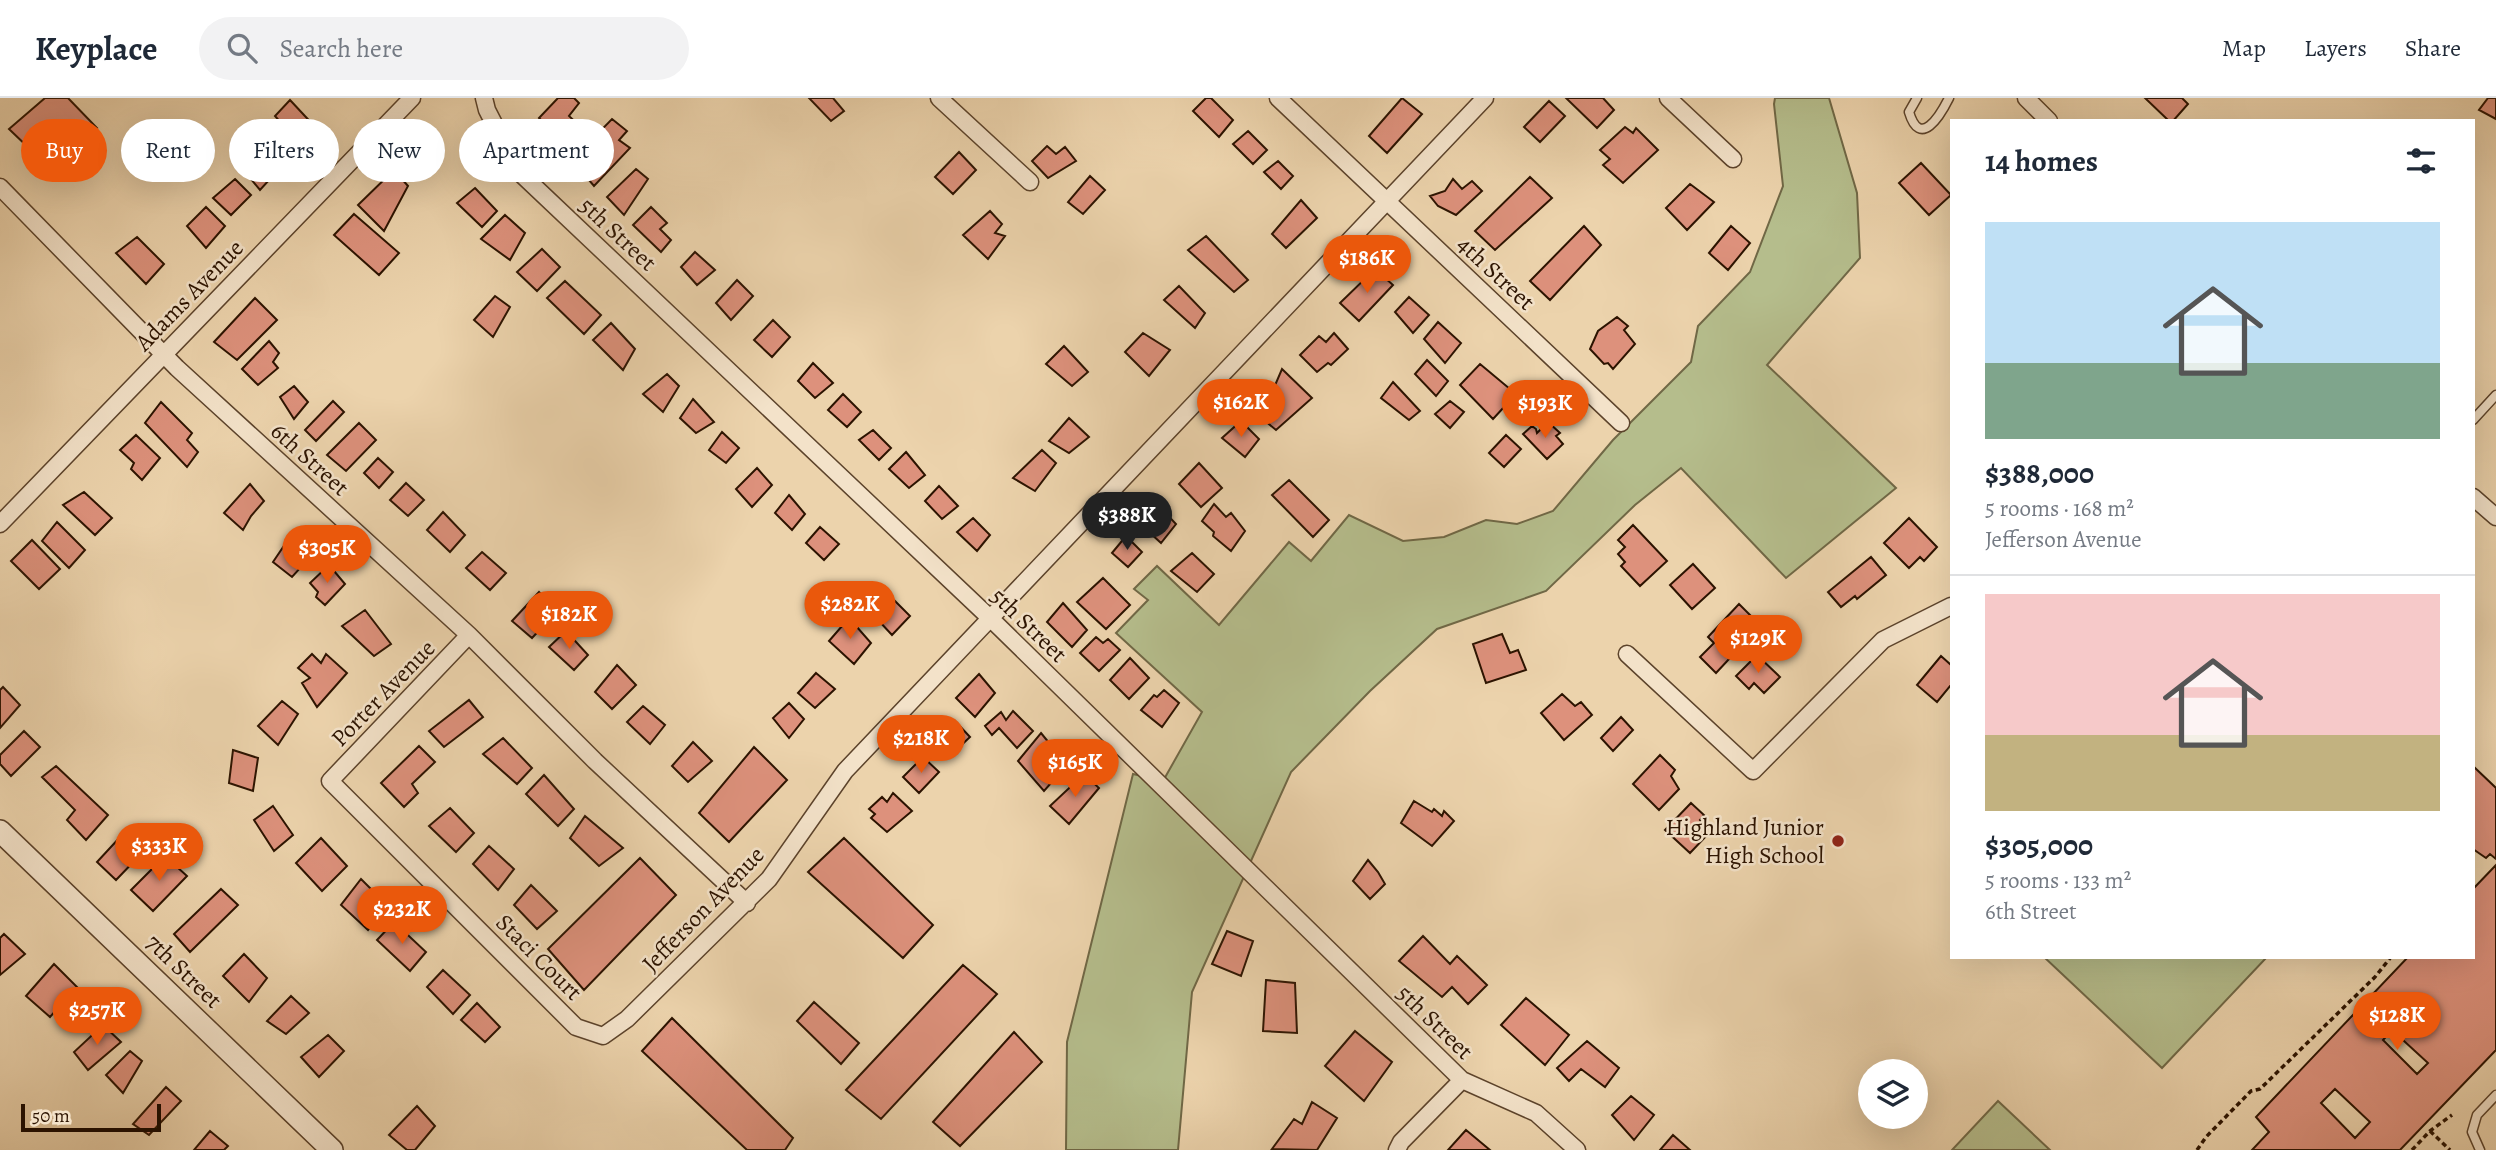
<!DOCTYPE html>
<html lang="en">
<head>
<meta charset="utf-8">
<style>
  :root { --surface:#fff; --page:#f2f2f3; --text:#1f2937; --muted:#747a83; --line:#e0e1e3; --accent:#ea580c }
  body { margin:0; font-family:Alegreya,serif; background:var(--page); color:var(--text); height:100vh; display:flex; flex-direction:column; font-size:26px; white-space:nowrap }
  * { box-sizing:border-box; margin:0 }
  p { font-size:23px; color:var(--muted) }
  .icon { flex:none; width:38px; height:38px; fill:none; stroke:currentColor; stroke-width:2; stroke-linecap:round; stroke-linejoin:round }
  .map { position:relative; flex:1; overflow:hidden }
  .drawer { position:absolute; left:1950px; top:21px; width:525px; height:840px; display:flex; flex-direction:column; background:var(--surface); border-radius:0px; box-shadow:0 7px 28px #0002 }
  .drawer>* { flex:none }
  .hud { position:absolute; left:21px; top:21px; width:665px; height:63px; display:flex; gap:14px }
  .controls { position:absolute; left:1858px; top:961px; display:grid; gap:14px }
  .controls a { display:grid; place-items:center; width:70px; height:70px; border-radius:50%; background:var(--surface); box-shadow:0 7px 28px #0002; font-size:35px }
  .scale { position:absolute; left:21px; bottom:18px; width:140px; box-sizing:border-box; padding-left:7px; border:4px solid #2c1300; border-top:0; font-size:19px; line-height:24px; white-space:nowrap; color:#2c1300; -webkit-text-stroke:5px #f3e2c9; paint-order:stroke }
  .price { position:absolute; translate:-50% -60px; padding:0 16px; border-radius:24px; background:var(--accent); color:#fff; font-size:23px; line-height:46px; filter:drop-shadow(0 2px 4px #0008) }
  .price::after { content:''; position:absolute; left:50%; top:42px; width:21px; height:16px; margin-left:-10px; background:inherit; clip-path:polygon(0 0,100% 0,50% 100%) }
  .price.on { background:#222; color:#fff }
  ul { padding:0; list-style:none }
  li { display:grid; align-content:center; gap:14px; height:371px; padding:0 35px }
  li+li { border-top:2px solid var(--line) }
  li span { display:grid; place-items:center; height:217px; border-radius:0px; color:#555 }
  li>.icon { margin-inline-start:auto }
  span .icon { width:126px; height:126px; fill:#fffc; stroke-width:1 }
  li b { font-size:30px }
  h2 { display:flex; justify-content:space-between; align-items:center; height:84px; padding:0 35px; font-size:30px }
  .chip { padding:0 24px; border-radius:32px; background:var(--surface); box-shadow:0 7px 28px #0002; font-size:24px; line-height:63px }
  .chip.on { background:var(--accent); color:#fff }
  header { display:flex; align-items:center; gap:42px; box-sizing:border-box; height:98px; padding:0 35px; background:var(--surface); border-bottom:2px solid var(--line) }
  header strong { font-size:33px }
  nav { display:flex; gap:38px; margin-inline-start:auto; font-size:24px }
  .search { width:490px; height:63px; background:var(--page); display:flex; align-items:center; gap:18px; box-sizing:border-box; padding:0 24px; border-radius:38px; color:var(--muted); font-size:26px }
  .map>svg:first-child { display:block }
  .green { fill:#b5bd8c; stroke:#706846; stroke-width:2 }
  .building { fill:#dd917c; stroke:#2c1300; stroke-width:2; fill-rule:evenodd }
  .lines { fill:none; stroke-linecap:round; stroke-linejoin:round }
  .service-casing { stroke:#5c432b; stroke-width:11 }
  .minor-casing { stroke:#5c432b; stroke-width:19 }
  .tertiary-casing { stroke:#5c432b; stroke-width:24 }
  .path { stroke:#2c1300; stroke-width:3.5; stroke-dasharray:5 3.5; stroke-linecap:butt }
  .service { stroke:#f3e2c9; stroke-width:8 }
  .minor { stroke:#f3e2c9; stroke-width:16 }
  .tertiary { stroke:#f3e2c9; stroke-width:21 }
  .poi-dot { fill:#8f2418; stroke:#f3e2c9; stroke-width:2.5 }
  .labels { text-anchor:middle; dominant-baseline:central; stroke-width:5; stroke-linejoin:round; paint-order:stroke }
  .street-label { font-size:24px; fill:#2c1300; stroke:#f3e2c9 }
  .poi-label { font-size:24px; fill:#2c1300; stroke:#f3e2c9; text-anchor:end }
</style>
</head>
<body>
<header>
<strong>Keyplace</strong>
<div class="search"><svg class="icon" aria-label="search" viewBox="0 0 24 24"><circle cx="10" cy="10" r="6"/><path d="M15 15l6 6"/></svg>Search here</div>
<nav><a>Map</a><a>Layers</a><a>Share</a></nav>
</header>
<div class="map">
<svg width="2496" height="1052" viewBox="0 0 2496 1052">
  <rect width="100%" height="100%" fill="#ecd3ac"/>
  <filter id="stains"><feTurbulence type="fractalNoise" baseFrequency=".00286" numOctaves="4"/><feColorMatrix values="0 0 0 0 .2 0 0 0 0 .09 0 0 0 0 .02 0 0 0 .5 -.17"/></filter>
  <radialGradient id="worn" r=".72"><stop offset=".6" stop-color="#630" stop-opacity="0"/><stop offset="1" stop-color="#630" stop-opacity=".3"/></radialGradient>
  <path class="green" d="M1775,0H1829L1857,95L1860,160L1767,267L1896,390L1786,480L1681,370L1635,407L1546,493L1437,531L1370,593L1291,674L1192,894L1178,1052H1066L1067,944L1133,676L1163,683L1202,614L1116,535L1148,502L1134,491L1157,468L1219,527L1289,444L1311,463L1349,417L1403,443L1444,439L1486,422L1517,426L1553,413L1613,342L1691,264L1698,228L1750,174L1783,88L1774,6Z
    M2044,859H2267L2162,970Z
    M1998,1003L2050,1052H1952Z"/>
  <path class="building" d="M45,0H68L97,30L56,76L9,31Z
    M558,0H574L579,5L569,18L587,35L568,57L560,50L557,52L546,37L550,31L539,20Z
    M809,0H833L844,13L831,23Z
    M1206,0H1211L1233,22L1219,39L1193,13Z
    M1402,0L1422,16L1387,55L1369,38Z
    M1566,0H1603L1614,12L1597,30Z
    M2145,0H2182L2188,6L2173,23H2169Z
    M2488,0H2496V21L2479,12Z
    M290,2L317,31L299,46L275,18Z
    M1549,3L1565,18L1540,44L1524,29Z
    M612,21L627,33L619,42L630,50L594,88L572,62Z
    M1625,29L1633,35L1636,30L1658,52L1623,85L1603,67L1610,61L1600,52Z
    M1248,33L1267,52L1253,66L1233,46Z
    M418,34L438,53L420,71L404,56Z
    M253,42L280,70L260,92L241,69L250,56L246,51Z
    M1047,48L1056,56L1065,49L1076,63L1048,80L1032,63Z
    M959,54L976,72L953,96L935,79Z
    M1278,63L1293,78L1281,91L1264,74Z
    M1921,65L1951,97L1929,117L1899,85Z
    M636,71L648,81L624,117L607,99Z
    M394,72L408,88L384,133L358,107Z
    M1090,78L1105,92L1083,116L1068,104Z
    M1530,79L1552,100L1495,152L1475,133Z
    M235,81L251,97L231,117L213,100Z
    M1453,81L1462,91L1472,83L1482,93L1456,117L1438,108L1430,98L1445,93Z
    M1690,86L1714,104L1687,132L1666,110Z
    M475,90L497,113L482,129L457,105Z
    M1301,102L1317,120L1286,150L1272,136Z
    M206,109L225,128L206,150L187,128Z
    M651,109L667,125L660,131L671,142L661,154L633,127Z
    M990,113L1002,126L995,135L1005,138L988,161L963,137Z
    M354,116L399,155L379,177L334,137Z
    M505,117L525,135L510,162L481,141Z
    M1584,128L1601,147L1550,202L1530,183Z
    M1731,128L1750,145L1728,172L1709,155Z
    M1206,138L1248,182L1234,194L1188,152Z
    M137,139L164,166L146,186L116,155Z
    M542,151L560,169L537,193L517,174Z
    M695,154L715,172L697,187L681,169Z
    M1375,171L1393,187L1359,223L1340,205Z
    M737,182L753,198L731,222L716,205Z
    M565,183L601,217L584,236L547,200Z
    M1179,188L1205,215L1195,230L1164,202Z
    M495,198L510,209L493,239L474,222Z
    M1409,199L1429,217L1413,235L1395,214Z
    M255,200L277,222L237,262L214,244Z
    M1617,219L1628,228L1624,232L1635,246L1613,271L1608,265L1604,266L1590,251L1598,233Z
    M773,222L790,239L772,259L754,242Z
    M1438,224L1461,245L1445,265L1424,241Z
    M611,225L635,251L623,272L593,242Z
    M1143,235L1170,252L1149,278L1125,254Z
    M1334,235L1348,251L1331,267L1328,265L1317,274L1300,257L1319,238L1326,244Z
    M269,243L279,255L273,264L278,270L258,287L242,271Z
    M1064,248L1088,274L1072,288L1046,266Z
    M1427,262L1448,283L1436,298L1415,276Z
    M813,265L833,285L815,300L798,283Z
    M1480,266L1516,296L1493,321L1460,287Z
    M1282,271L1312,300L1276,332L1258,317L1267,306Z
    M667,276L679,288L663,314L643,296Z
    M1393,284L1420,313L1409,322L1381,300Z
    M294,288L308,304L294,321L280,299Z
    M843,296L861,314L847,329L828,312Z
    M693,301L714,324L696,335L680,320Z
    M333,303L344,314L316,343L305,332Z
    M1450,303L1464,314L1450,330L1435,316Z
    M161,304L192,335L187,342L198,354L187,369L145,325Z
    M1069,320L1089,339L1069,355L1049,343Z
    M1241,323L1259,341L1245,359L1222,340Z
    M1548,324L1560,335L1556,338L1563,346L1547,361L1523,336L1532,328L1536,331L1537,335Z
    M359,325L376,342L346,373L327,357Z
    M873,332L891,350L879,362L859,342Z
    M722,334L739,350L726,365L709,352Z
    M136,337L160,360L142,382L131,371L134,365L120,352Z
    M1506,337L1521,351L1504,369L1489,355Z
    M1042,352L1056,365L1035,393L1013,380Z
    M906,354L925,377L909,390L889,371Z
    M378,360L393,374L379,390L364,375Z
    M1199,365L1222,390L1201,409L1179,386Z
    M757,370L772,387L752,409L736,391Z
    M1289,382L1329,422L1313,439L1272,397Z
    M406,385L424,402L408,418L390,402Z
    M250,386L264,403L251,418L243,432L224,415Z
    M939,388L958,408L942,421L925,403Z
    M84,394L112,420L95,437L63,407Z
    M789,397L805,416L792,432L775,415Z
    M1214,406L1226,419L1231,415L1245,433L1231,453L1213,438L1214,434L1202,423Z
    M1158,407L1176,426L1161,445L1136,422Z
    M443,414L465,437L450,454L427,432Z
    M973,420L990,437L977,453L957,434Z
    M1909,420L1937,449L1924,463L1920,459L1909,470L1884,445Z
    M57,424L85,452L69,470L42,443Z
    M1633,427L1667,463L1640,488L1621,468L1625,464L1618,456L1625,449L1618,442Z
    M820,429L839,446L824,462L806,445Z
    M294,433L313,456L292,479L273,464Z
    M1126,438L1142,454L1128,469L1112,455Z
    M32,442L60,471L39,491L11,463Z
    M482,454L506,475L490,492L466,470Z
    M1192,455L1214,476L1197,494L1171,473Z
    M1871,459L1886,477L1857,501L1855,498L1841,509L1828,494Z
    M1693,466L1715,490L1692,511L1670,487Z
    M329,467L345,486L325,507L316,499L318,494L310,485Z
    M1103,480L1130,507L1106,531L1077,504Z
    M883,491L910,518L892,537L865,508Z
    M539,494L557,513L532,540L512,523Z
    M1063,505L1087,532L1072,549L1047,524Z
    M1739,506L1754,521L1723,553L1730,560L1716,575L1700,559L1714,545L1708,539Z
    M365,512L391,546L374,558L342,528Z
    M849,520L871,545L854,566L829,543Z
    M566,533L588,557L574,572L549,549Z
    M1502,536L1510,555L1518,552L1526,572L1486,585L1473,546Z
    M1096,539L1103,545L1108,541L1120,552L1099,573L1080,555Z
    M312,556L321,565L326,556L347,575L317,609L302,585L310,580L298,570Z
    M1757,557L1780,579L1764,595L1754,585L1749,591L1736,578Z
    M1941,558L1951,567V587L1937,604L1917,587Z
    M1130,560L1149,580L1129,601L1110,582Z
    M617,567L636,587L612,611L595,594Z
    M816,575L835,591L815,610L798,595Z
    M979,576L995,595L975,619L956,600Z
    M3,589L20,607L0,630V592Z
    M1164,592L1179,605L1162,629L1141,612L1154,597L1157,599Z
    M1562,596L1575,608L1581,604L1592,617L1564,642L1541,615Z
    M469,602L483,619L444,649L429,633Z
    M282,603L298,616L278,647L258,628Z
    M789,605L804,621L789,640L773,620Z
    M643,608L665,627L650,646L627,624Z
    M1013,613L1033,633L1017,650L999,630L992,637L985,628L1001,614L1006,622Z
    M1621,619L1633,632L1613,653L1601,640Z
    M955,623L970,639L955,653L942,639Z
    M24,633L40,649L11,678L0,666V657Z
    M1041,635L1067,667L1044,693L1018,663Z
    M503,640L532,670L517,686L483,656Z
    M693,644L712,663L688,684L672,668Z
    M419,648L435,664L412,686L418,695L404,709L381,685Z
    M754,649L787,682L729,744L699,715Z
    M233,652L258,660L253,693L229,685Z
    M1660,657L1675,672L1671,678L1679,691L1659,712L1633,686Z
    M923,659L939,674L919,695L903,679Z
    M56,668L108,717L86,742L67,722L75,712L42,679Z
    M2473,668L2496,690V761L2490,756L2486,760L2473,751Z
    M1084,676L1099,690L1069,726L1050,708Z
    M544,677L574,711L558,728L526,696Z
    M893,695L912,713L887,734L871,720L875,716L869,711L882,699L887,704Z
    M1414,703L1432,714L1434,711L1442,718L1444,713L1454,723L1432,748L1401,725Z
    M1691,705L1704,717L1700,722L1710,734L1690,755L1665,732Z
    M273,708L293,737L274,753L254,722Z
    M450,710L474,735L456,754L429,728Z
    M585,718L623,750L599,768L570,740Z
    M122,737L141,756L116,782L97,764Z
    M321,740L347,768L322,793L296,765Z
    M844,740L933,827L903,860L808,774Z
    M489,748L514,771L498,792L473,766Z
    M165,758L187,778L153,813L131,792Z
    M640,760L676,797L584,892L548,851Z
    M1368,762L1378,774L1385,786L1370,801L1353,783Z
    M2496,767V952L2400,1052H2252L2269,1034L2256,1019L2408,859H2473V791ZM2392,932L2428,965L2417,976L2383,942ZM2335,991L2370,1024L2355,1040L2321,1005Z
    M361,781L387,807L368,832L341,807Z
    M531,787L557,813L537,831L514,807Z
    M221,791L238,807L190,854L174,836Z
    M394,824L426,854L410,873L377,842Z
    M1227,833L1253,843L1241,878L1212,866Z
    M4,836L25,856L0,877V840Z
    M1423,838L1450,866L1457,858L1487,887L1468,906L1452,889L1442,899L1399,863Z
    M244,856L267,880L249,904L223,878Z
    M54,866L77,889L50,919L26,898Z
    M963,867L997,896L881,1021L846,992Z
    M443,872L470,897L453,916L427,889Z
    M1266,882L1295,885L1297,935L1263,933Z
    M291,898L309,915L286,936L267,923Z
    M1526,900L1569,937L1545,967L1501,927Z
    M814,904L859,945L841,966L797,923Z
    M477,905L500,929L485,944L461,922Z
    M672,920L793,1040L785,1052H747L642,953Z
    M103,927L121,944L88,972L74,954Z
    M1355,933L1392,964L1364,1003L1325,968Z
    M1014,934L1042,964L960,1048L933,1024Z
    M328,937L344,953L319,979L301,959Z
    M1587,943L1619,970L1605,989L1581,971L1569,983L1557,970Z
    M130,953L142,963L123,995L106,977Z
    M166,989L181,1003L149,1037L133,1026Z
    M1631,998L1654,1017L1634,1042L1612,1017Z
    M1312,1004L1337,1020L1317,1052L1272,1051L1294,1021L1302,1026Z
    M417,1008L435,1028L415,1052H407L389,1037Z
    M1466,1032L1490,1052H1448Z
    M210,1033L228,1048L224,1052H194Z
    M1673,1037L1690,1052H1660Z"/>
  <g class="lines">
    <g class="service-casing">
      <path id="service" d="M1917,0L1909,14C1920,51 1940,18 1949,0
        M2473,322L2496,297
        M2480,1052L2472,1034L2477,1017L2496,997"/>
    </g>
    <g class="minor-casing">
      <path id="minor" d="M484,0L487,12L518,73L990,520L1462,982L1536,1015L1577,1052
        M939,0L1030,84
        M1278,0L1621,325
        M1668,0L1733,61
        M2026,0L2049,23
        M0,89L177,270L469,537L595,663L747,805
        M2473,399L2496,419
        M0,426L412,0
        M469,537L330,683L576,929L603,938L627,921L769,781L845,673L1485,0
        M1627,556L1753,673L1883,542L1951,508
        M1397,1052L1401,1044L1462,982"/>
    </g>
    <g class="tertiary-casing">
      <path id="tertiary" d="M0,733L332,1052"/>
    </g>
    <path class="path" d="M2430,1033L2450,1052
      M2197,1052L2206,1039L2251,993L2260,991L2375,879L2391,859
      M2412,1052L2430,1033L2452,1017"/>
    <use href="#service" class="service"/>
    <use href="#minor" class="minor"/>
    <use href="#tertiary" class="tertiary"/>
  </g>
  <circle class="poi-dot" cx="1838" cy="743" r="7"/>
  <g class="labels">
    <g class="street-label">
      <text transform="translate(618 136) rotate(43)">5th Street</text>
      <text transform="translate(1496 175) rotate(43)">4th Street</text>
      <text transform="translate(189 197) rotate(-46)">Adams Avenue</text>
      <text transform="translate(310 361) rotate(42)">6th Street</text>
      <text transform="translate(1029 527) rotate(44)">5th Street</text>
      <text transform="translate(383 595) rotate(-46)">Porter Avenue</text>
      <text transform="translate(703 811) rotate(-46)">Jefferson Avenue</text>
      <text transform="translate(539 859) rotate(45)">Staci Court</text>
      <text transform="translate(184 873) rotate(44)">7th Street</text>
      <text transform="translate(1435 924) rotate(44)">5th Street</text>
    </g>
    <g class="poi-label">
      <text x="1824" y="729">Highland Junior<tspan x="1824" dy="28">High School</tspan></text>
    </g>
  </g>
  <rect width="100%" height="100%" filter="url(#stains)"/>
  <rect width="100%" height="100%" fill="url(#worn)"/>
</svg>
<div class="controls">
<a><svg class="icon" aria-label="layers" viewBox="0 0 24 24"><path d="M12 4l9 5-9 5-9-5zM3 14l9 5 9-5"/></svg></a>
</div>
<div class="scale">50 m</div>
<b class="price" style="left:1367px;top:197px">$186K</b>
<b class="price" style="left:1241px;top:341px">$162K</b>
<b class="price" style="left:1545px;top:342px">$193K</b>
<b class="price on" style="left:1127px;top:454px">$388K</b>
<b class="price" style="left:327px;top:487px">$305K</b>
<b class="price" style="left:850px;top:543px">$282K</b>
<b class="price" style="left:569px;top:553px">$182K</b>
<b class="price" style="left:1758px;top:577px">$129K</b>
<b class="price" style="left:921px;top:677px">$218K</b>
<b class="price" style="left:1075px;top:701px">$165K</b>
<b class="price" style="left:159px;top:785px">$333K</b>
<b class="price" style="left:402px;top:848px">$232K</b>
<b class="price" style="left:97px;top:949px">$257K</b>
<b class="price" style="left:2397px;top:954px">$128K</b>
<div class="hud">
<a class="chip on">Buy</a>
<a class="chip">Rent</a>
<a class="chip">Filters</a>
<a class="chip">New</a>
<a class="chip">Apartment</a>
</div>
<section class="drawer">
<h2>14 homes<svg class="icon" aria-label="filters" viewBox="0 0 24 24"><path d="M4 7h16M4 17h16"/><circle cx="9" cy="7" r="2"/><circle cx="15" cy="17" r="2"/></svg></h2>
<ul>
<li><span style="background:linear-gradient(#bfe0f5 65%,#7fa58c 0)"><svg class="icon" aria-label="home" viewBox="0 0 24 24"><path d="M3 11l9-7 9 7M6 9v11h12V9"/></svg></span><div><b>$388,000</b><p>5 rooms · 168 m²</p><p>Jefferson Avenue</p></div></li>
<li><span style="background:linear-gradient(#f6c9c9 65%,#c2b280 0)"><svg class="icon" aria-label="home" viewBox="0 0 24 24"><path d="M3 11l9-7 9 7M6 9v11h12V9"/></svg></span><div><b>$305,000</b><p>5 rooms · 133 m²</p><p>6th Street</p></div></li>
</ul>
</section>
</div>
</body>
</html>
